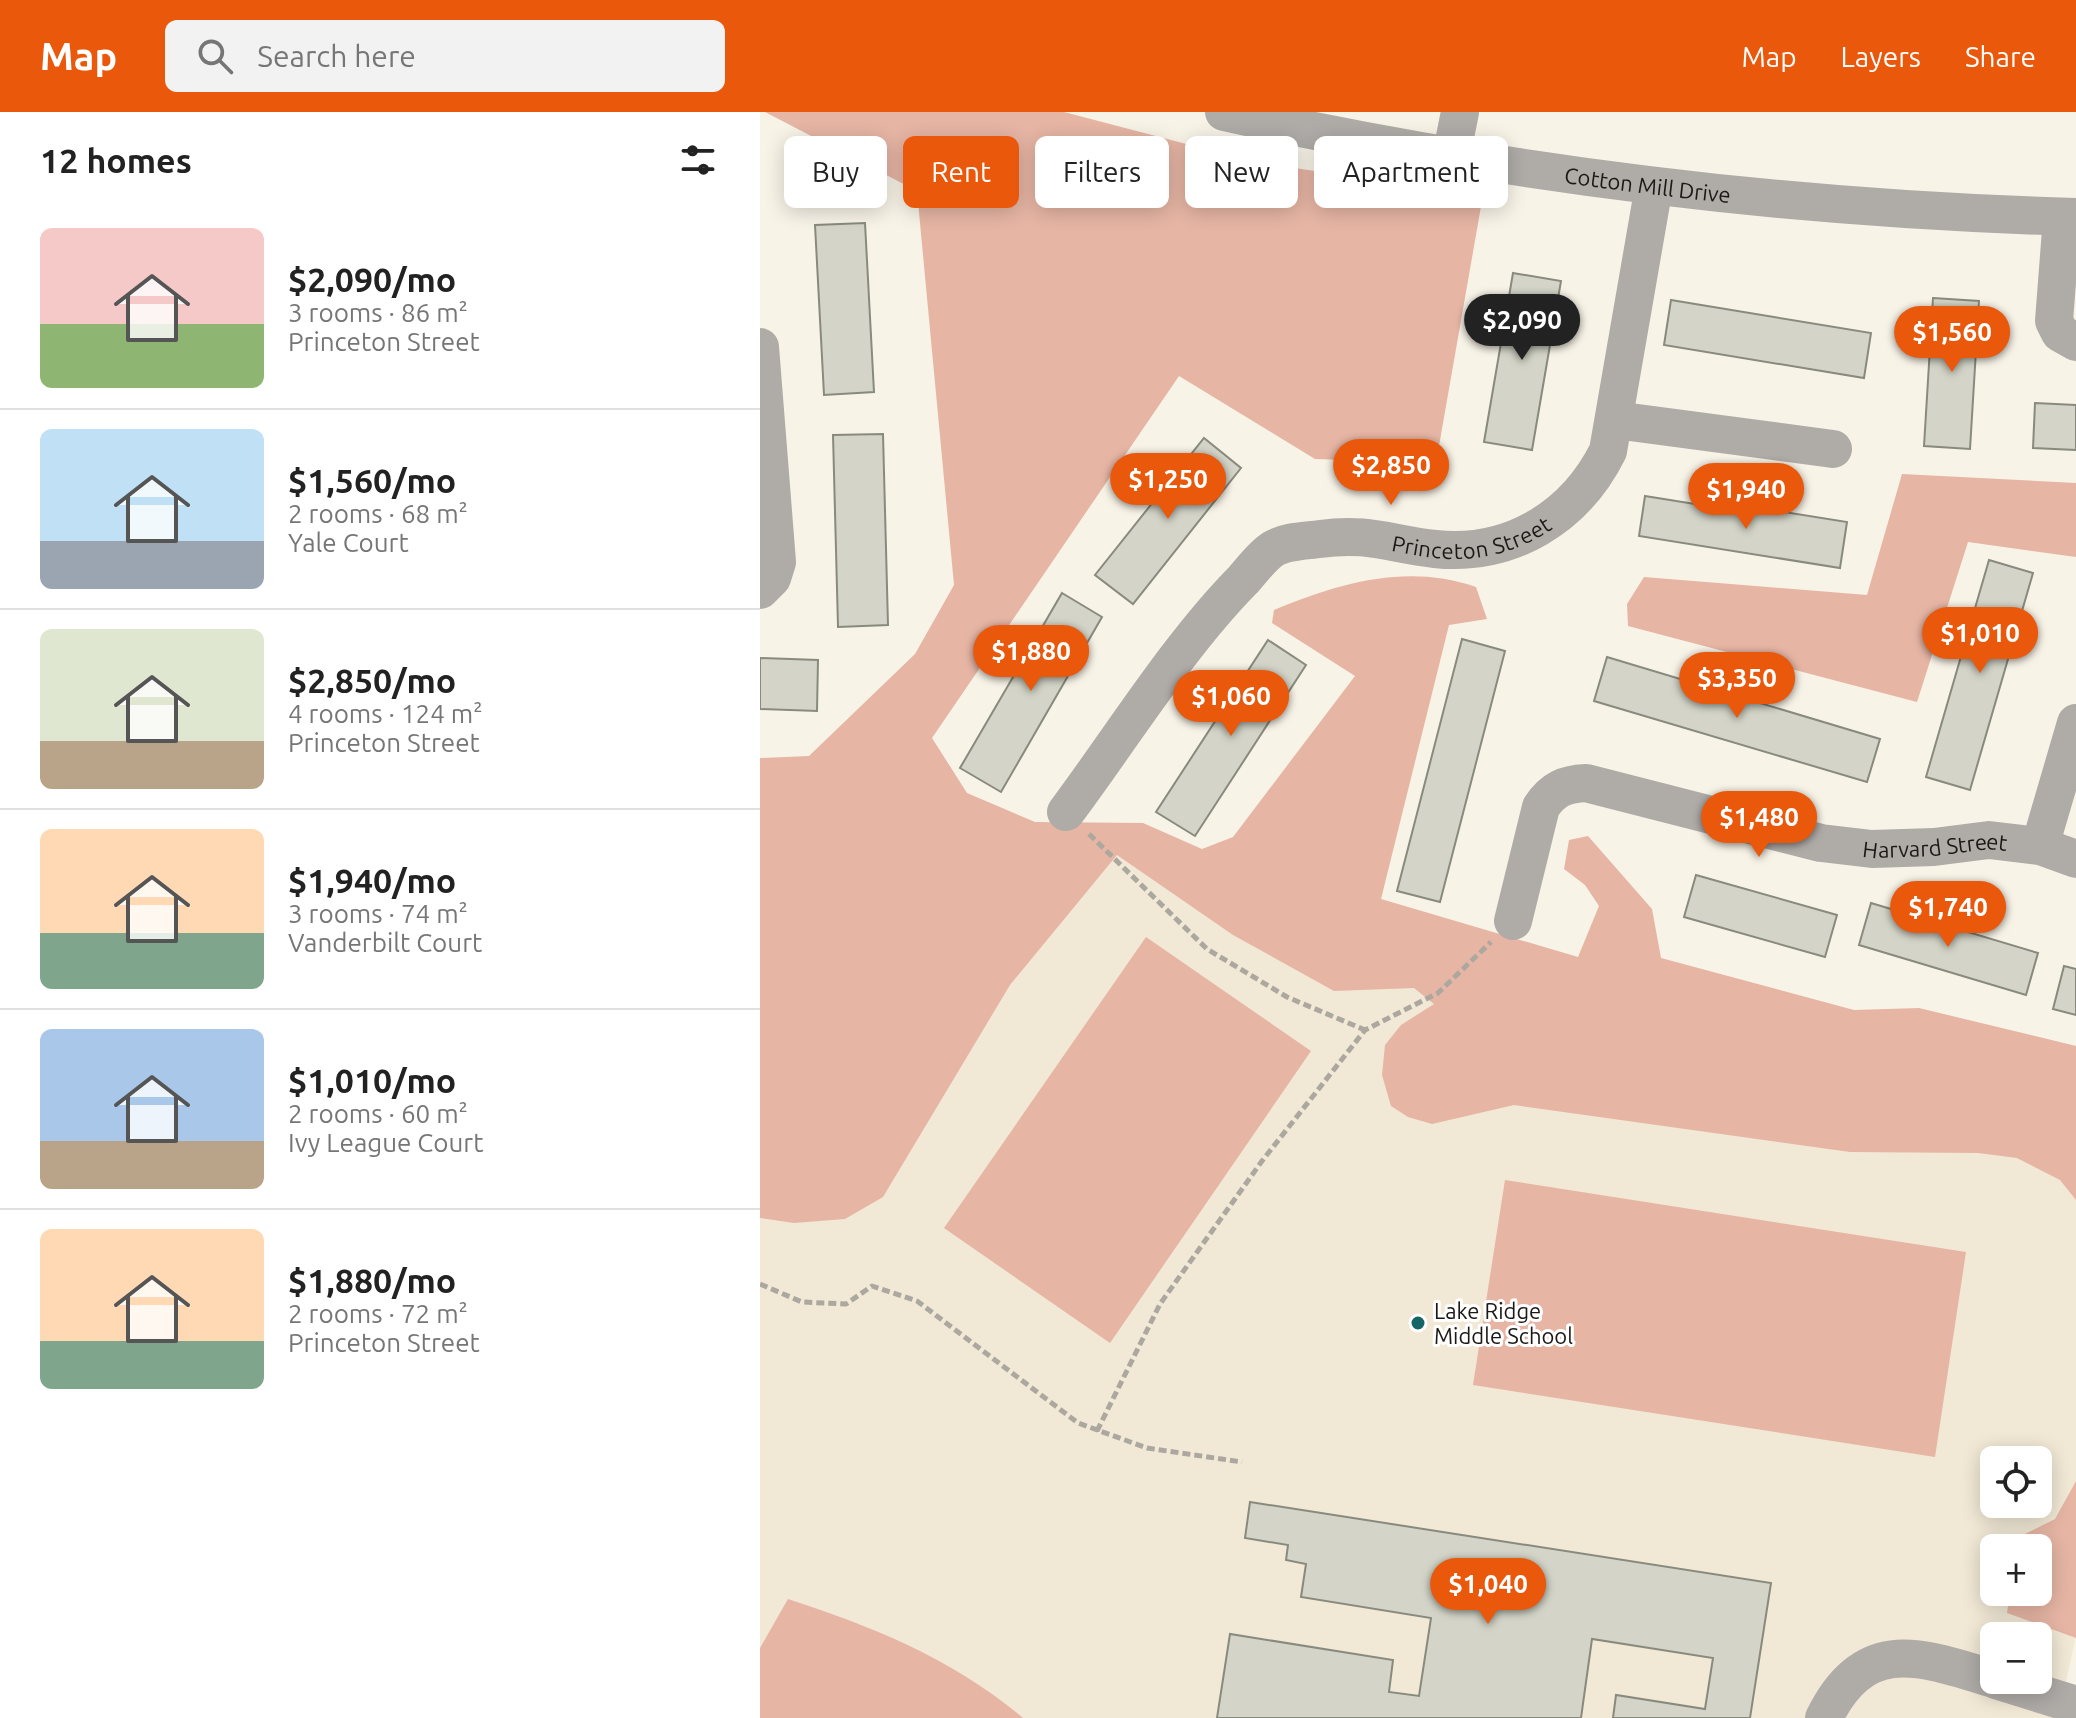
<!DOCTYPE html>
<html lang="en">
<head>
<meta charset="utf-8">
<style>
  :root { --surface:#fff; --page:#f2f2f2; --text:#222; --muted:#767676; --line:#e0e0e0; --accent:#ea580c }
  body { margin:0; font-family:Ubuntu,sans-serif; background:var(--page); color:var(--text); height:100vh; display:flex; flex-direction:column; font-size:30px; white-space:nowrap }
  * { box-sizing:border-box; margin:0 }
  p { font-size:26px; color:var(--muted) }
  .icon { flex:none; width:44px; height:44px; fill:none; stroke:currentColor; stroke-width:2; stroke-linecap:round; stroke-linejoin:round }
  .map { position:relative; flex:1; overflow:hidden }
  .panel { display:flex; flex-direction:column; background:var(--surface); width:760px }
  .panel>* { flex:none }
  .banner { position:absolute; left:24px; top:24px; width:760px; height:72px; display:flex; gap:16px }
  .controls { position:absolute; left:1220px; top:1334px; display:grid; gap:16px }
  .controls a { display:grid; place-items:center; width:72px; height:72px; border-radius:12px; background:var(--surface); box-shadow:0 4px 20px #0003; font-size:40px }
  .price { position:absolute; translate:-50% -68px; padding:0 18px; border-radius:28px; background:var(--accent); color:#fff; font-size:26px; line-height:52px; filter:drop-shadow(0 2px 4px #0008) }
  .price::after { content:''; position:absolute; left:50%; top:48px; width:24px; height:18px; margin-left:-12px; background:inherit; clip-path:polygon(0 0,100% 0,50% 100%) }
  .price.selected { background:#222; color:#fff }
  ul { padding:0; list-style:none }
  li { display:flex; align-items:center; gap:24px; height:200px; padding:0 40px }
  li+li { border-top:2px solid var(--line) }
  li span { display:grid; place-items:center; flex:none; width:224px; height:160px; border-radius:12px; color:#555 }
  li>.icon { margin-inline-start:auto }
  span .icon { width:96px; height:96px; fill:#fffc; stroke-width:1 }
  li b { font-size:34px }
  h2 { display:flex; justify-content:space-between; align-items:center; height:96px; padding:0 40px; font-size:34px }
  .tag { padding:0 28px; border-radius:12px; background:var(--surface); box-shadow:0 4px 20px #0003; font-size:28px; line-height:72px }
  .tag.selected { background:var(--accent); color:#fff }
  header { display:flex; align-items:center; gap:48px; box-sizing:border-box; height:112px; padding:0 40px; background:var(--accent); color:#fff }
  header strong { font-size:38px }
  nav { display:flex; gap:44px; margin-inline-start:auto; font-size:28px }
  .search { width:560px; height:72px; background:var(--page); display:flex; align-items:center; gap:20px; box-sizing:border-box; padding:0 28px; border-radius:12px; color:var(--muted); font-size:30px }
  main { display:flex; flex:1; min-height:0 }
  .map>svg:first-child { display:block }
  .built { fill:#f1e8d5; fill-rule:evenodd }
  .green { fill:#e6b5a4 }
  .building { fill:#d4d5c8; stroke:#898a7e; stroke-width:2 }
  .lines { fill:none; stroke-linecap:round; stroke-linejoin:round }
  .path { stroke:#aca89f; stroke-width:5; stroke-dasharray:8 4; stroke-linecap:butt }
  .minor { stroke:#afaba7; stroke-width:38 }
  .poi-dot { fill:#156468; stroke:#fff; stroke-width:3 }
  .labels { text-anchor:middle; dominant-baseline:central; stroke-width:6; stroke-linejoin:round; paint-order:stroke }
  .street-label { font-size:22px; fill:#1b1915; stroke:#fff }
  .poi-label { font-size:22px; fill:#1b1915; stroke:#fff; text-anchor:start }
</style>
</head>
<body>
<header>
<strong>Map</strong>
<div class="search"><svg class="icon" aria-label="search" viewBox="0 0 24 24"><circle cx="10" cy="10" r="6"/><path d="M15 15l6 6"/></svg>Search here</div>
<nav><a>Map</a><a>Layers</a><a>Share</a></nav>
</header>
<main>
<section class="panel">
<h2>12 homes<svg class="icon" aria-label="filters" viewBox="0 0 24 24"><path d="M4 7h16M4 17h16"/><circle cx="9" cy="7" r="2"/><circle cx="15" cy="17" r="2"/></svg></h2>
<ul>
<li><span style="background:linear-gradient(#f6c9c9 60%,#8fb573 0)"><svg class="icon" aria-label="home" viewBox="0 0 24 24"><path d="M3 11l9-7 9 7M6 9v11h12V9"/></svg></span><div><b>$2,090/mo</b><p>3 rooms · 86 m²</p><p>Princeton Street</p></div></li>
<li><span style="background:linear-gradient(#bfe0f5 70%,#9aa5b1 0)"><svg class="icon" aria-label="home" viewBox="0 0 24 24"><path d="M3 11l9-7 9 7M6 9v11h12V9"/></svg></span><div><b>$1,560/mo</b><p>2 rooms · 68 m²</p><p>Yale Court</p></div></li>
<li><span style="background:linear-gradient(#dfe7d0 70%,#b9a48a 0)"><svg class="icon" aria-label="home" viewBox="0 0 24 24"><path d="M3 11l9-7 9 7M6 9v11h12V9"/></svg></span><div><b>$2,850/mo</b><p>4 rooms · 124 m²</p><p>Princeton Street</p></div></li>
<li><span style="background:linear-gradient(#ffd9b3 65%,#7fa58c 0)"><svg class="icon" aria-label="home" viewBox="0 0 24 24"><path d="M3 11l9-7 9 7M6 9v11h12V9"/></svg></span><div><b>$1,940/mo</b><p>3 rooms · 74 m²</p><p>Vanderbilt Court</p></div></li>
<li><span style="background:linear-gradient(#a9c7e8 70%,#b9a48a 0)"><svg class="icon" aria-label="home" viewBox="0 0 24 24"><path d="M3 11l9-7 9 7M6 9v11h12V9"/></svg></span><div><b>$1,010/mo</b><p>2 rooms · 60 m²</p><p>Ivy League Court</p></div></li>
<li><span style="background:linear-gradient(#ffd9b3 70%,#7fa58c 0)"><svg class="icon" aria-label="home" viewBox="0 0 24 24"><path d="M3 11l9-7 9 7M6 9v11h12V9"/></svg></span><div><b>$1,880/mo</b><p>2 rooms · 72 m²</p><p>Princeton Street</p></div></li>
</ul>
</section>
<div class="map">
<svg width="1316" height="1606" viewBox="0 0 1316 1606">
  <rect width="100%" height="100%" fill="#f8f3e7"/>
  <path class="built" d="M357,743L1316,1036V1524L1298,1606H0V1074L133,1066L250,873ZM1234,1348H1278V1392H1234ZM1234,1436H1278V1480H1234ZM1234,1524H1278V1568H1234Z"/>
  <path class="green" d="M5,0H304L499,51L723,83L676,351L555,347L419,264L172,626L207,681L275,710L383,711L442,737L473,725L595,564L512,511L514,498C579,471 647,451 716,475L727,507L689,513L621,787L818,845L839,794L825,773L804,757L809,728L828,724L892,797L901,846L1094,898L1159,896L1316,934V1088L1300,1068L1257,1046L1218,1041L1090,1040L754,993L672,1012L648,1005L631,994L622,963L625,933L641,913L674,892L654,876L574,879L473,823L357,743L250,873L123,1085L85,1107L34,1111L0,1106V646L49,644L155,542L194,473L157,79Z
    M1142,362L1316,371V445L1208,430L1157,590L868,514L867,492L884,465L1107,483Z
    M386,825L551,939L350,1231L184,1116Z
    M745,1068L1206,1140L1175,1345L713,1273Z
    M1316,1369V1526L1247,1501L1250,1480H1278V1436H1253V1428L1295,1407Z
    M28,1487C114,1515 193,1547 263,1606H0V1536Z"/>
  <path class="building" d="M105,111L114,280L64,283L55,113Z
    M753,161L801,169L772,338L724,330Z
    M1173,186L1219,189L1210,337L1164,334Z
    M911,188L1111,221L1104,266L904,233Z
    M1275,291L1316,293V338L1273,336Z
    M123,322L128,513L78,515L73,323Z
    M444,326L481,356L373,492L335,463Z
    M885,384L966,397L967,391L1087,410L1080,456L879,424Z
    M1229,448L1273,461L1210,678L1166,665Z
    M302,481L342,505L241,680L200,656Z
    M702,527L745,539L680,790L637,779Z
    M508,528L546,553L435,724L396,700Z
    M847,545L1120,627L1107,670L834,589Z
    M0,546L58,548L57,599L0,597Z
    M936,763L1077,803L1065,845L924,805Z
    M1111,791L1278,841L1266,883L1099,833Z
    M1304,854L1316,857V903L1293,897Z
    M490,1390L1011,1471L990,1606H853L856,1583L945,1597L953,1546L832,1527L821,1606H457L470,1522L633,1548L629,1580L659,1584L671,1506L541,1485L546,1452L526,1448L528,1433L485,1426Z"/>
  <g class="lines">
    <path class="path" d="M329,722L447,837L527,885L605,918
      M0,1172L42,1190L86,1192L112,1174L157,1189L318,1311L387,1336L482,1350
      M337,1319L400,1192L502,1049L605,918L678,881L731,830"/>
    <g class="minor">
      <path id="s1" d="M464,0C744,62 1030,97 1316,105"/>
      <path d="M691,45L700,0"/>
      <path d="M1302,105L1294,209L1300,221L1316,230"/>
      <path d="M0,235L17,450L12,466L0,478"/>
      <path d="M855,308L1073,337"/>
      <path id="s2" d="M306,700C362,625 418,534 483,468C492,458 502,444 513,437C526,429 546,429 560,427C608,420 630,432 675,437C751,445 815,405 848,339L894,74"/>
      <path d="M1280,734L1316,611"/>
      <path id="s3" d="M753,809L781,695C793,677 805,672 826,671L1061,731L1112,737L1174,735L1229,728L1280,734L1316,747"/>
      <path d="M1236,1568L1316,1593"/>
      <path d="M1064,1606C1105,1522 1161,1545 1234,1567"/>
    </g>
  </g>
  <circle class="poi-dot" cx="658" cy="1211" r="8"/>
  <g class="labels">
    <g class="street-label">
      <text stroke="none"><textPath href="#s1" startOffset="430">Cotton Mill Drive</textPath></text>
      <text stroke="none"><textPath href="#s2" startOffset="538">Princeton Street</textPath></text>
      <text stroke="none"><textPath href="#s3" startOffset="528">Harvard Street</textPath></text>
    </g>
    <g class="poi-label">
      <text x="674" y="1198">Lake Ridge<tspan x="674" dy="25">Middle School</tspan></text>
    </g>
  </g>
</svg>
<div class="controls">
<a><svg class="icon" aria-label="locate" viewBox="0 0 24 24"><circle cx="12" cy="12" r="6"/><path d="M12 2v4M12 18v4M2 12h4M18 12h4"/></svg></a>
<a>+</a>
<a>−</a>
</div>
<b class="price selected" style="left:762px;top:250px">$2,090</b>
<b class="price" style="left:1192px;top:262px">$1,560</b>
<b class="price" style="left:631px;top:395px">$2,850</b>
<b class="price" style="left:408px;top:409px">$1,250</b>
<b class="price" style="left:986px;top:419px">$1,940</b>
<b class="price" style="left:1220px;top:563px">$1,010</b>
<b class="price" style="left:271px;top:581px">$1,880</b>
<b class="price" style="left:977px;top:608px">$3,350</b>
<b class="price" style="left:471px;top:626px">$1,060</b>
<b class="price" style="left:999px;top:747px">$1,480</b>
<b class="price" style="left:1188px;top:837px">$1,740</b>
<b class="price" style="left:728px;top:1514px">$1,040</b>
<div class="banner">
<a class="tag">Buy</a>
<a class="tag selected">Rent</a>
<a class="tag">Filters</a>
<a class="tag">New</a>
<a class="tag">Apartment</a>
</div>
</div>
</main>
</body>
</html>
